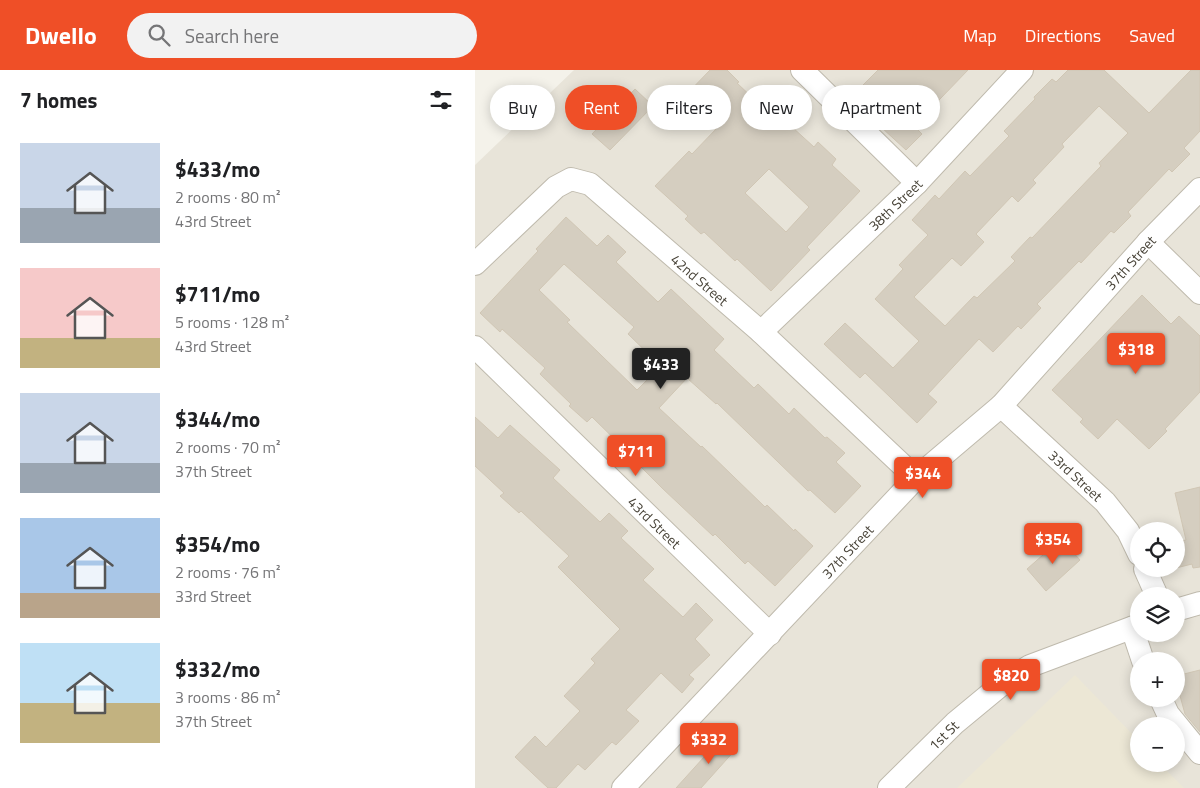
<!DOCTYPE html>
<html lang="en">
<head>
<meta charset="utf-8">
<style>
  :root { --surface:#fff; --page:#f2f2f2; --text:#202124; --muted:#757577; --accent:#ef4f27 }
  body { margin:0; font-family:"Titillium Web",sans-serif; background:var(--page); color:var(--text); height:100vh; display:flex; flex-direction:column; font-size:19px; white-space:nowrap }
  * { box-sizing:border-box; margin:0 }
  p { font-size:16px; color:var(--muted) }
  .icon { flex:none; width:28px; height:28px; fill:none; stroke:currentColor; stroke-width:2; stroke-linecap:round; stroke-linejoin:round }
  .map { position:relative; flex:1; overflow:hidden }
  .sheet { display:flex; flex-direction:column; background:var(--surface); width:475px }
  .sheet>* { flex:none }
  .hud { position:absolute; left:15px; top:15px; width:475px; height:45px; display:flex; gap:10px }
  .controls { position:absolute; left:655px; top:452px; display:grid; gap:10px }
  .controls a { display:grid; place-items:center; width:55px; height:55px; border-radius:50%; background:var(--surface); box-shadow:0 2px 12px #0003; font-size:25px }
  .price { position:absolute; translate:-50% -42px; padding:0 11px; border-radius:5px; background:var(--accent); color:#fff; font-size:16px; line-height:32px; filter:drop-shadow(0 1px 2px #0008) }
  .price::after { content:''; position:absolute; left:50%; top:30px; width:15px; height:11px; margin-left:-8px; background:inherit; clip-path:polygon(0 0,100% 0,50% 100%) }
  .price.selected { background:#222; color:#fff }
  ul { padding:0; list-style:none }
  li { display:flex; align-items:center; gap:15px; height:125px; padding:0 20px }
  li span { display:grid; place-items:center; flex:none; width:140px; height:100px; border-radius:0px; color:#555 }
  li>.icon { margin-inline-start:auto }
  span .icon { width:60px; height:60px; fill:#fffc; stroke-width:1 }
  li b { font-size:21px }
  h2 { display:flex; justify-content:space-between; align-items:center; height:60px; padding:0 20px; font-size:21px }
  .chip { padding:0 18px; border-radius:22px; background:var(--surface); box-shadow:0 2px 12px #0003; font-size:18px; line-height:45px }
  .chip.selected { background:var(--accent); color:#fff }
  header { display:flex; align-items:center; gap:30px; box-sizing:border-box; height:70px; padding:0 25px; background:var(--accent); color:#fff }
  header strong { font-size:24px }
  nav { display:flex; gap:28px; margin-inline-start:auto; font-size:18px }
  .search { width:350px; height:45px; background:var(--page); display:flex; align-items:center; gap:12px; box-sizing:border-box; padding:0 18px; border-radius:28px; color:var(--muted); font-size:19px }
  main { display:flex; flex:1; min-height:0 }
  .map>svg:first-child { display:block }
  .residential { fill:#e8e4d9; fill-rule:evenodd }
  .education { fill:#ece7d5 }
  .building { fill:#d5cec0; stroke:#d0c6b4; fill-rule:evenodd }
  .lines { fill:none; stroke-linecap:round; stroke-linejoin:round }
  .street-casing { stroke:#bfbaad; stroke-width:24 }
  .street { stroke:#fff; stroke-width:22 }
  .labels { text-anchor:middle; dominant-baseline:central; stroke-width:4.5; stroke-linejoin:round; paint-order:stroke }
  .street-label { font-size:14px; fill:#484338; stroke:#fff }
</style>
</head>
<body>
<header>
<strong>Dwello</strong>
<div class="search"><svg class="icon" aria-label="search" viewBox="0 0 24 24"><circle cx="10" cy="10" r="6"/><path d="M15 15l6 6"/></svg>Search here</div>
<nav><a>Map</a><a>Directions</a><a>Saved</a></nav>
</header>
<main>
<section class="sheet">
<h2>7 homes<svg class="icon" aria-label="filters" viewBox="0 0 24 24"><path d="M4 7h16M4 17h16"/><circle cx="9" cy="7" r="2"/><circle cx="15" cy="17" r="2"/></svg></h2>
<ul>
<li><span style="background:linear-gradient(#c9d6e8 65%,#9aa5b1 0)"><svg class="icon" aria-label="home" viewBox="0 0 24 24"><path d="M3 11l9-7 9 7M6 9v11h12V9"/></svg></span><div><b>$433/mo</b><p>2 rooms · 80 m²</p><p>43rd Street</p></div></li>
<li><span style="background:linear-gradient(#f6c9c9 70%,#c2b280 0)"><svg class="icon" aria-label="home" viewBox="0 0 24 24"><path d="M3 11l9-7 9 7M6 9v11h12V9"/></svg></span><div><b>$711/mo</b><p>5 rooms · 128 m²</p><p>43rd Street</p></div></li>
<li><span style="background:linear-gradient(#c9d6e8 70%,#9aa5b1 0)"><svg class="icon" aria-label="home" viewBox="0 0 24 24"><path d="M3 11l9-7 9 7M6 9v11h12V9"/></svg></span><div><b>$344/mo</b><p>2 rooms · 70 m²</p><p>37th Street</p></div></li>
<li><span style="background:linear-gradient(#a9c7e8 75%,#b9a48a 0)"><svg class="icon" aria-label="home" viewBox="0 0 24 24"><path d="M3 11l9-7 9 7M6 9v11h12V9"/></svg></span><div><b>$354/mo</b><p>2 rooms · 76 m²</p><p>33rd Street</p></div></li>
<li><span style="background:linear-gradient(#bfe0f5 60%,#c2b280 0)"><svg class="icon" aria-label="home" viewBox="0 0 24 24"><path d="M3 11l9-7 9 7M6 9v11h12V9"/></svg></span><div><b>$332/mo</b><p>3 rooms · 86 m²</p><p>37th Street</p></div></li>
</ul>
</section>
<div class="map">
<svg width="725" height="718" viewBox="0 0 725 718">
  <rect width="100%" height="100%" fill="#f4f2ea"/>
  <path class="residential" d="M99,0H725V718H0V95ZM664,461H701V499H664ZM664,526H701V564H664ZM664,591H701V629H664ZM664,656H701V694H664Z"/>
  <path class="education" d="M600,605L664,671V694H685L709,718H482Z"/>
  <path class="building" d="M235,0H252L264,12L262,13L302,51L306,47L339,77L343,72L361,89L357,95L385,121L332,177L335,180L296,221L262,189L260,191L229,162L226,164L210,149L213,146L180,116L214,81L217,84L242,58L209,27ZM294,99L334,137L311,162L270,123Z
    M403,0H493L439,56L447,64L431,80L406,57L419,44L388,15Z
    M593,0H629L674,43L716,0H725V61L709,78L715,84L697,102L694,99L653,142L656,146L639,163L636,161L606,193L604,191L562,234L566,238L546,259L543,256L518,282L504,269L453,324L462,332L442,353L390,303L385,308L349,274L370,253L418,298L444,271L400,229L428,199L424,195L453,165L437,150L460,125L464,129L490,101L495,106L534,66L529,61L560,29L559,27L577,9L581,12ZM624,36L653,63L624,93L626,96L557,168L555,167L536,187L540,191L502,228L499,226L470,256L439,227L477,188L486,196L509,172L501,164L537,126L543,132L561,113L558,110L589,77L587,74Z
    M160,19L178,36L135,80L117,64Z
    M91,147L122,176L133,165L151,182L141,192L183,232L196,219L249,269L239,280L279,318L283,314L314,344L319,338L350,368L352,367L370,383L361,392L386,416L360,443L335,420L333,421L242,333L241,334L212,308L184,338L226,377L227,376L290,437L292,435L319,461L320,459L338,476L300,516L273,491L270,494L240,464L238,466L187,418L160,391L161,390L117,347L112,352L94,336L96,334L65,304L70,298L27,259L25,262L5,243L63,181L61,179ZM89,194L159,257L153,264L186,296L162,320L92,252L95,250L64,220Z
    M667,225L696,254L704,246L725,266V322L690,359L692,361L674,379L642,349L623,369L605,352L608,349L577,320Z
    M0,347L23,368L35,355L85,400L78,408L125,452L134,443L153,461L146,468L179,499L168,510L208,547L221,533L238,550L220,569L235,585L214,605L219,609L207,623L186,603L151,640L164,651L141,675L137,672L110,700L103,694L81,718H73L40,687L60,666L71,677L105,641L89,626L120,593L116,589L145,559L83,497L94,486L46,441L44,443L25,426L29,423L0,396Z
    M725,417V497L718,498L717,494L701,498V472L711,470L700,423Z
    M586,469L605,490L571,521L552,499Z
    M725,600V662L710,644L701,611V606Z
    M248,666L261,679L226,718H201Z"/>
  <g class="lines">
    <g class="street-casing">
      <g id="street">
        <path d="M327,0L442,113"/>
        <path d="M673,172L725,223"/>
        <path id="s1" d="M0,194L81,117L96,109L115,114L286,262L441,408"/>
        <path id="s2" d="M286,262L442,113L547,0"/>
        <path id="s3" d="M0,277L295,564"/>
        <path id="s4" d="M526,336L630,432L653,461L664,484"/>
        <path d="M670,499L682,526"/>
        <path d="M701,540L725,533"/>
        <path d="M657,558L668,591"/>
        <path d="M686,629L693,644L725,683"/>
        <path id="s5" d="M148,718L441,408L526,336L673,172L725,119"/>
        <path id="s6" d="M414,718L480,653L532,610L555,596L664,555"/>
      </g>
    </g>
    <use href="#street" class="street"/>
  </g>
  <g class="labels">
    <g class="street-label">
      <text stroke="none"><textPath href="#s2" startOffset="185">38th Street</textPath></text>
      <text stroke="none"><textPath href="#s5" startOffset="731">37th Street</textPath></text>
      <text stroke="none"><textPath href="#s1" startOffset="294">42nd Street</textPath></text>
      <text stroke="none"><textPath href="#s4" startOffset="102">33rd Street</textPath></text>
      <text stroke="none"><textPath href="#s3" startOffset="251">43rd Street</textPath></text>
      <text stroke="none"><textPath href="#s5" startOffset="326">37th Street</textPath></text>
      <text stroke="none"><textPath href="#s6" startOffset="76">1st St</textPath></text>
    </g>
  </g>
</svg>
<div class="controls">
<a><svg class="icon" aria-label="locate" viewBox="0 0 24 24"><circle cx="12" cy="12" r="6"/><path d="M12 2v4M12 18v4M2 12h4M18 12h4"/></svg></a>
<a><svg class="icon" aria-label="layers" viewBox="0 0 24 24"><path d="M12 4l9 5-9 5-9-5zM3 14l9 5 9-5"/></svg></a>
<a>+</a>
<a>−</a>
</div>
<b class="price" style="left:661px;top:305px">$318</b>
<b class="price selected" style="left:186px;top:320px">$433</b>
<b class="price" style="left:161px;top:407px">$711</b>
<b class="price" style="left:448px;top:429px">$344</b>
<b class="price" style="left:578px;top:495px">$354</b>
<b class="price" style="left:536px;top:631px">$820</b>
<b class="price" style="left:234px;top:695px">$332</b>
<div class="hud">
<a class="chip">Buy</a>
<a class="chip selected">Rent</a>
<a class="chip">Filters</a>
<a class="chip">New</a>
<a class="chip">Apartment</a>
</div>
</div>
</main>
</body>
</html>
